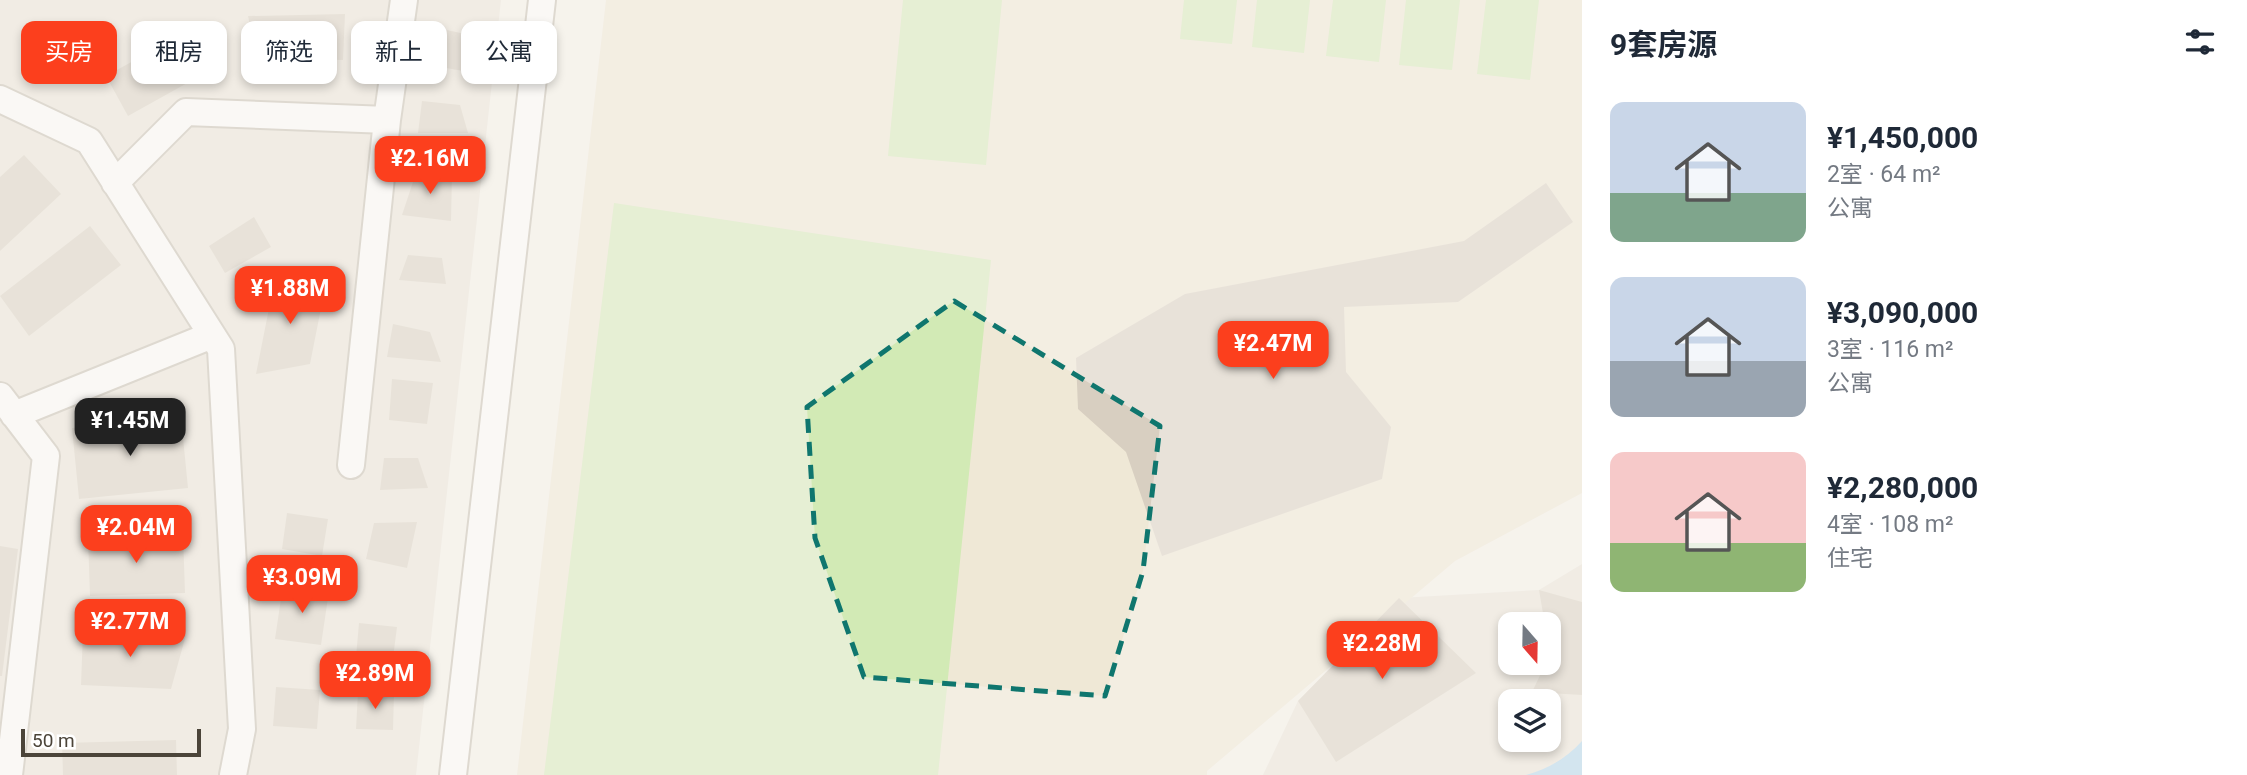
<!DOCTYPE html>
<html lang="zh">
<head>
<meta charset="utf-8">
<style>
  :root { --surface:#fff; --page:#f6f6f7; --text:#1f2937; --muted:#747a83; --accent:#fc3f1d }
  body { margin:0; font-family:Roboto,"Noto Sans SC",sans-serif; background:var(--page); color:var(--text); height:100vh; display:flex; flex-direction:column; font-size:26px; white-space:nowrap }
  * { box-sizing:border-box; margin:0 }
  p { font-size:23px; color:var(--muted) }
  .icon { flex:none; width:38px; height:38px; fill:none; stroke:currentColor; stroke-width:2; stroke-linecap:round; stroke-linejoin:round }
  .map { position:relative; flex:1; overflow:hidden }
  .panel { display:flex; flex-direction:column; background:var(--surface); width:665px }
  .panel>* { flex:none }
  .hud { position:absolute; left:21px; top:21px; width:665px; height:63px; display:flex; gap:14px }
  .needle { width:46px; rotate:160deg }
  .controls { position:absolute; left:1498px; top:612px; display:grid; gap:14px }
  .controls a { display:grid; place-items:center; width:63px; height:63px; border-radius:14px; background:var(--surface); box-shadow:0 4px 10px #0003; font-size:35px }
  .scale { position:absolute; left:21px; bottom:18px; width:180px; box-sizing:border-box; padding-left:7px; border:4px solid #4b4439; border-top:0; font-size:19px; line-height:24px; white-space:nowrap; color:#4b4439; -webkit-text-stroke:5px #fff; paint-order:stroke }
  .price { position:absolute; translate:-50% -60px; padding:0 16px; border-radius:14px; background:var(--accent); color:#fff; font-size:23px; line-height:46px; filter:drop-shadow(0 2px 4px #0008) }
  .price::after { content:''; position:absolute; left:50%; top:42px; width:21px; height:16px; margin-left:-10px; background:inherit; clip-path:polygon(0 0,100% 0,50% 100%) }
  .price.current { background:#222; color:#fff }
  ul { padding:0; list-style:none }
  li { display:flex; align-items:center; gap:21px; height:175px; padding:0 28px }
  li span { display:grid; place-items:center; flex:none; width:196px; height:140px; border-radius:14px; color:#555 }
  li>.icon { margin-inline-start:auto }
  span .icon { width:84px; height:84px; fill:#fffc; stroke-width:1 }
  li b { font-size:30px }
  h2 { display:flex; justify-content:space-between; align-items:center; height:84px; padding:0 28px; font-size:30px }
  .tag { padding:0 24px; border-radius:14px; background:var(--surface); box-shadow:0 4px 10px #0003; font-size:24px; line-height:63px }
  .tag.current { background:var(--accent); color:#fff }
  main { display:flex; flex:1; min-height:0 }
  .map>svg:first-child { display:block }
  .residential { fill:#eae5da; fill-rule:evenodd }
  .education { fill:#efe8d6 }
  .green { fill:#d2eab5 }
  .water { fill:#a9d4f2 }
  .building { fill:#d8cfc1 }
  .lines { fill:none; stroke-linecap:round; stroke-linejoin:round }
  .minor-casing { stroke:#c2bbae; stroke-width:30 }
  .minor { stroke:#fff; stroke-width:26 }
  .marked { fill:none; stroke:#0f766e; stroke-width:5; stroke-dasharray:14 9; stroke-linejoin:round }
</style>
</head>
<body>
<main>
<div class="map">
<svg width="1582" height="775" viewBox="0 0 1582 775">
  <rect width="100%" height="100%" fill="#f6f3ec"/>
  <path class="residential" d="M0,0H501L416,775H0Z
    M1582,564V775H1263L1298,701L1399,598L1539,590ZM1510,625H1549V663H1510ZM1510,702H1549V740H1510Z"/>
  <path class="education" d="M606,0H1582V493L1455,561L1207,771V775H517Z"/>
  <path class="green" d="M903,0H1002L986,165L888,156Z
    M1184,0H1237L1232,44L1180,39Z
    M1257,0H1310L1304,53L1252,47Z
    M1333,0H1386L1379,62L1326,56Z
    M1406,0H1460L1452,70L1399,65Z
    M1486,0H1539L1530,80L1477,74Z
    M614,203L991,260L938,775H544Z"/>
  <path class="water" d="M1582,741V775H1526C1548,769 1567,758 1582,741Z"/>
  <path class="building" d="M345,14L343,60L257,58L248,16Z
    M202,23L225,62L128,116L106,76Z
    M429,26L465,34L463,71L424,64Z
    M422,101L460,105L468,133H418Z
    M24,155L61,194L0,251V177Z
    M417,170L452,175L451,221L402,215Z
    M1546,183L1573,222L1458,302L1344,307L1346,372L1391,427L1382,479L1162,556L1126,452L1078,409L1076,358L1185,294L1464,241Z
    M254,217L271,247L225,273L209,246Z
    M90,226L121,265L29,336L0,296Z
    M408,255L442,258L446,284L399,280Z
    M275,278L325,288L310,364L256,374Z
    M393,324L430,332L441,362L387,357Z
    M392,379L433,383L427,424L389,420Z
    M181,417L188,488L79,499L72,428Z
    M384,458H418L428,488L380,490Z
    M287,513L328,519L322,556L282,549Z
    M417,522L407,568L366,559L374,523Z
    M183,534L185,593L90,596L88,537Z
    M0,546L18,549L2,676H0Z
    M283,585L329,591L321,645L275,639Z
    M1539,590L1582,602V695L1532,692L1546,663H1549L1550,654L1549,625H1545Z
    M1399,598L1476,673L1336,762L1298,701Z
    M359,623L397,627L393,658L356,657Z
    M83,631L186,635L171,689L81,685Z
    M276,687L320,690L317,729L273,726Z
    M358,692L394,693L393,730L356,729Z
    M176,740L177,775H63L62,743Z"/>
  <g class="lines">
    <g class="minor-casing">
      <path id="minor" d="M0,99L89,141L221,349L242,729L233,775
        M115,183L186,112L387,120
        M0,396L46,456L9,775
        M14,415L212,335
        M351,465L387,120L404,0
        M453,775L542,0"/>
    </g>
    <use href="#minor" class="minor"/>
  </g>
  <path d="M0 0H1582V775H0ZM954,301L1160,426L1143,571L1105,696L864,677L815,538L807,407Z" fill="#f6f3ec" fill-opacity=".55" fill-rule="evenodd"/>
  <path class="marked" d="M954,301L1160,426L1143,571L1105,696L864,677L815,538L807,407Z"/>
</svg>
<div class="controls">
<a><svg class="needle" viewBox="-14 -14 28 28"><path d="M0-13l5 13h-10z" fill="#e53935"/><path d="M0 13l5-13h-10z" fill="#747a83"/></svg></a>
<a><svg class="icon" aria-label="layers" viewBox="0 0 24 24"><path d="M12 4l9 5-9 5-9-5zM3 14l9 5 9-5"/></svg></a>
</div>
<div class="scale">50 m</div>
<b class="price" style="left:430px;top:196px">¥2.16M</b>
<b class="price" style="left:290px;top:326px">¥1.88M</b>
<b class="price" style="left:1273px;top:381px">¥2.47M</b>
<b class="price current" style="left:130px;top:458px">¥1.45M</b>
<b class="price" style="left:136px;top:565px">¥2.04M</b>
<b class="price" style="left:302px;top:615px">¥3.09M</b>
<b class="price" style="left:130px;top:659px">¥2.77M</b>
<b class="price" style="left:1382px;top:681px">¥2.28M</b>
<b class="price" style="left:375px;top:711px">¥2.89M</b>
<div class="hud">
<a class="tag current">买房</a>
<a class="tag">租房</a>
<a class="tag">筛选</a>
<a class="tag">新上</a>
<a class="tag">公寓</a>
</div>
</div>
<section class="panel">
<h2>9套房源<svg class="icon" aria-label="filters" viewBox="0 0 24 24"><path d="M4 7h16M4 17h16"/><circle cx="9" cy="7" r="2"/><circle cx="15" cy="17" r="2"/></svg></h2>
<ul>
<li><span style="background:linear-gradient(#c9d6e8 65%,#7fa58c 0)"><svg class="icon" aria-label="home" viewBox="0 0 24 24"><path d="M3 11l9-7 9 7M6 9v11h12V9"/></svg></span><div><b>¥1,450,000</b><p>2室 · 64 m²</p><p>公寓</p></div></li>
<li><span style="background:linear-gradient(#c9d6e8 60%,#9aa5b1 0)"><svg class="icon" aria-label="home" viewBox="0 0 24 24"><path d="M3 11l9-7 9 7M6 9v11h12V9"/></svg></span><div><b>¥3,090,000</b><p>3室 · 116 m²</p><p>公寓</p></div></li>
<li><span style="background:linear-gradient(#f6c9c9 65%,#8fb573 0)"><svg class="icon" aria-label="home" viewBox="0 0 24 24"><path d="M3 11l9-7 9 7M6 9v11h12V9"/></svg></span><div><b>¥2,280,000</b><p>4室 · 108 m²</p><p>住宅</p></div></li>
</ul>
</section>
</main>
</body>
</html>
